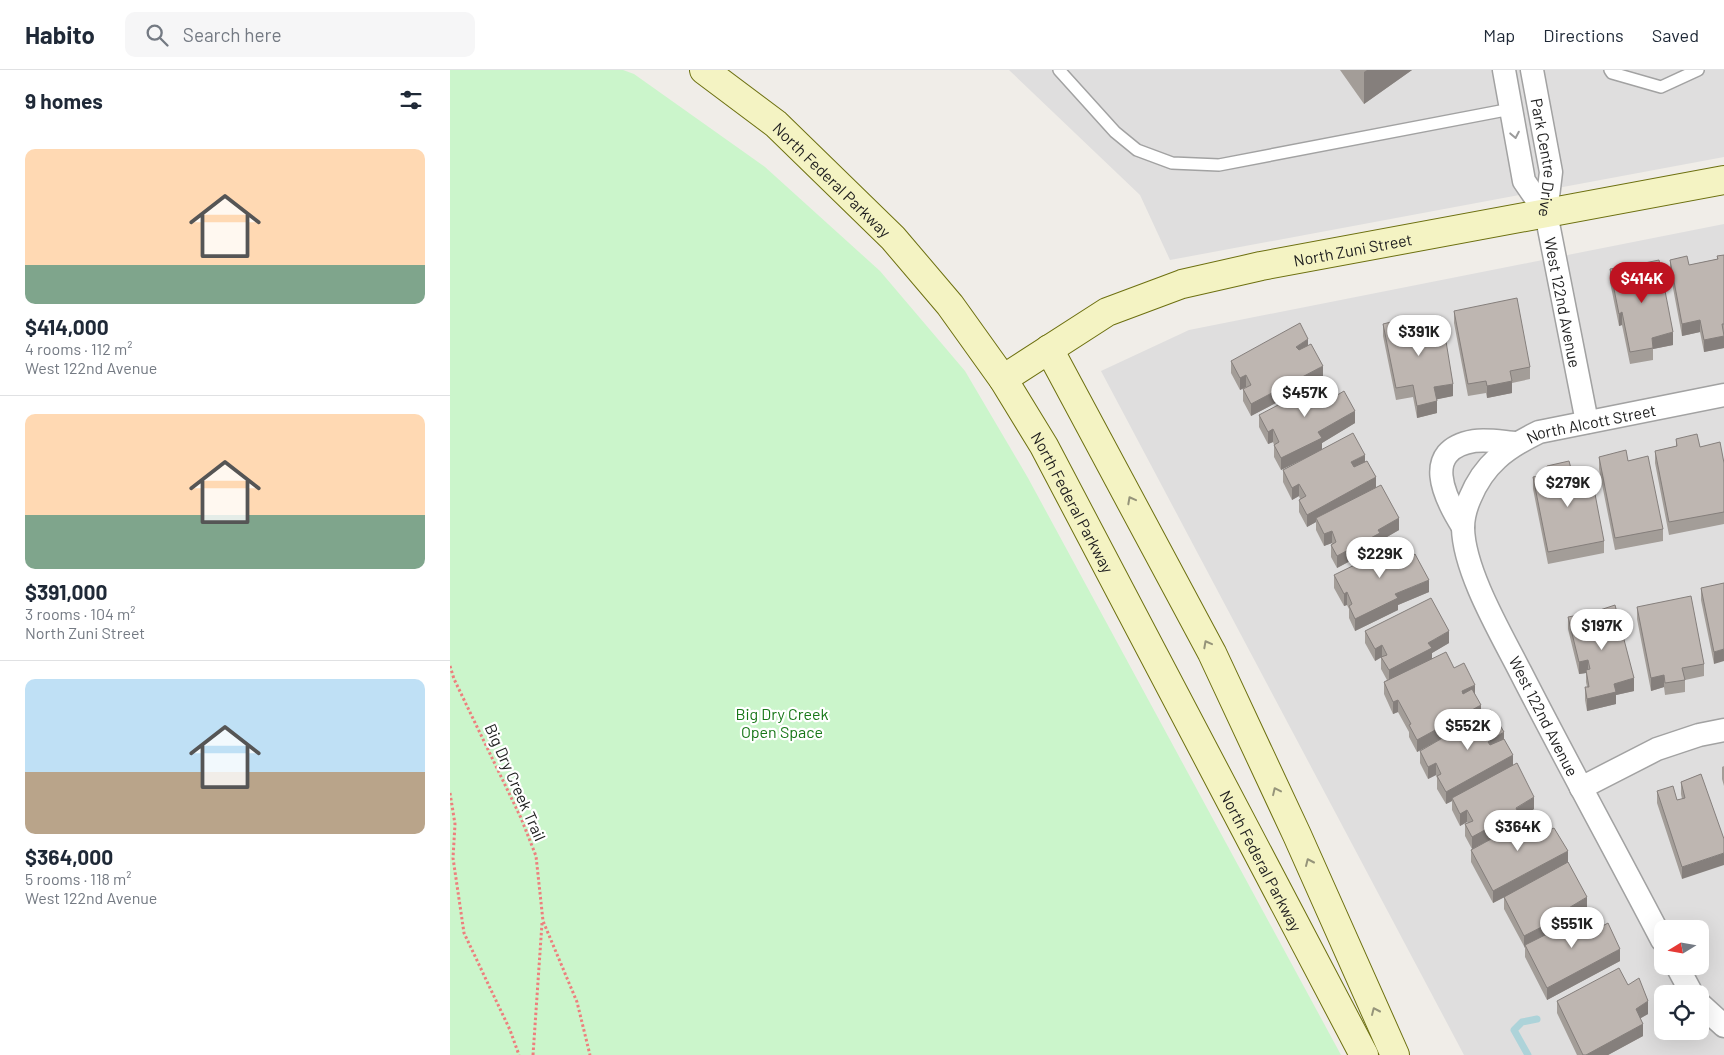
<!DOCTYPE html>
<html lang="en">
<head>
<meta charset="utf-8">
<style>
  :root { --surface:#fff; --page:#f6f6f7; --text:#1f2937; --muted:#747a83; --line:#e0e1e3; --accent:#be1321 }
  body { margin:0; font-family:Barlow,sans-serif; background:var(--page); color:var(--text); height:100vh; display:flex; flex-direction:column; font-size:19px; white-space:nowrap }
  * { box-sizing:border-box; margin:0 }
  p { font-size:16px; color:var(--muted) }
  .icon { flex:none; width:28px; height:28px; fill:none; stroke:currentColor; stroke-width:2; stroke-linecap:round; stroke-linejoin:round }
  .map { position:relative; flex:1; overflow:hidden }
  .details { display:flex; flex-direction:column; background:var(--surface); width:450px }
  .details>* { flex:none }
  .needle { width:32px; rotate:259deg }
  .controls { position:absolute; left:1204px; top:850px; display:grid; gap:10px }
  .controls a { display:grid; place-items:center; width:55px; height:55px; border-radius:10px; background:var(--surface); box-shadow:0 5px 20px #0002; font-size:25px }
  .price { position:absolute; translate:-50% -42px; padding:0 11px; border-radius:18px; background:#fff; color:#222; font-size:16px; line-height:32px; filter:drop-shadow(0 1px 2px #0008) }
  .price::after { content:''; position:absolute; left:50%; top:30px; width:15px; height:11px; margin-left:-8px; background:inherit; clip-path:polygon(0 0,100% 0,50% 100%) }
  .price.selected { background:var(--accent); color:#fff }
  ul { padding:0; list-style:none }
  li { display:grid; align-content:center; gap:10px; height:265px; padding:0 25px }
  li+li { border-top:1px solid var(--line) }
  li span { display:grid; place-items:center; height:155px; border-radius:10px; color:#555 }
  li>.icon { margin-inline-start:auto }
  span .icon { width:90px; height:90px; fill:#fffc; stroke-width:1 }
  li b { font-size:21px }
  h2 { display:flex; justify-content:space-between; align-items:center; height:60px; padding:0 25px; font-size:21px }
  header { display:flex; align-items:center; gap:30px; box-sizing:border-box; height:70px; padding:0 25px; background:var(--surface); border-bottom:1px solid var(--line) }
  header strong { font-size:24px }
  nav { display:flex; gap:28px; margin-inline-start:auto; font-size:18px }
  .search { width:350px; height:45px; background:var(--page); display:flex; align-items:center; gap:12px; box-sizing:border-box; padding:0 18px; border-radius:10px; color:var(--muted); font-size:19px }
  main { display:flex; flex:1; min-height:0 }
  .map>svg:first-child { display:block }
  .residential { fill:#dfdede; fill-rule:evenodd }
  .park { fill:#cbf5cb }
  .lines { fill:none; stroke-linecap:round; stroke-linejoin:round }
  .stream { stroke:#add3d9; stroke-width:7 }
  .lane-casing { stroke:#a2a2a2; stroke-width:14 }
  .street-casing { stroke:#a2a2a2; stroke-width:25 }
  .secondary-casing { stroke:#6d7010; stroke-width:30 }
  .path { stroke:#ed7f7d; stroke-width:3; stroke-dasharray:2.5 2.5; stroke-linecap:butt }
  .lane { stroke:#fff; stroke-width:11 }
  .street { stroke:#fff; stroke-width:22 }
  .secondary { stroke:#f4f3c3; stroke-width:28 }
  .wall { fill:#a39d98 }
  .shaded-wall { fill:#857f7c }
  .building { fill:#beb6b1; stroke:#857f7c }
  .oneway { stroke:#9b9b9b }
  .oneway2 { stroke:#95947a }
  .labels { text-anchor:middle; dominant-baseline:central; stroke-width:4.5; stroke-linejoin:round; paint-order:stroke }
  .street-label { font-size:16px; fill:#212121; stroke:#fff }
  .park-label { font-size:16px; fill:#177717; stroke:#fff }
</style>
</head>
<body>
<header>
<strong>Habito</strong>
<div class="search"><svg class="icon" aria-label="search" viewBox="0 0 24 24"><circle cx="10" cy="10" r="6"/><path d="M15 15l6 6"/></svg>Search here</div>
<nav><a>Map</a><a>Directions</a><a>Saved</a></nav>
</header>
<main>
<section class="details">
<h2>9 homes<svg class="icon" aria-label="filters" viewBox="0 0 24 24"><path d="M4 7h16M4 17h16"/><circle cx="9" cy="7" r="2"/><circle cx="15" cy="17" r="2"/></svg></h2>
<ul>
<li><span style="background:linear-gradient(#ffd9b3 75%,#7fa58c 0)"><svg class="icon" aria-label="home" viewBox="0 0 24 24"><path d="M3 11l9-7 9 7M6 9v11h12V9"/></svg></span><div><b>$414,000</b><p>4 rooms · 112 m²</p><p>West 122nd Avenue</p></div></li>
<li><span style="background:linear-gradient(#ffd9b3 65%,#7fa58c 0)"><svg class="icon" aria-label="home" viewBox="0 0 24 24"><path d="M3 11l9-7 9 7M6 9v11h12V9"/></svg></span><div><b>$391,000</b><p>3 rooms · 104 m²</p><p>North Zuni Street</p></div></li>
<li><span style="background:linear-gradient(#bfe0f5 60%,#b9a48a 0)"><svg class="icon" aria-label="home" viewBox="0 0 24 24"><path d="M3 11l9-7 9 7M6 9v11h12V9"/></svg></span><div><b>$364,000</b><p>5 rooms · 118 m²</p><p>West 122nd Avenue</p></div></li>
</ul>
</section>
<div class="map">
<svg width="1274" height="985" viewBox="0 0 1274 985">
  <rect width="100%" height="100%" fill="#f0ede8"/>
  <path class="residential" d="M559,0H1274V87L720,190L690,125Z
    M1274,154V985H1014L651,301L739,260ZM1212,859H1250V896H1212ZM1212,924H1250V961H1212Z"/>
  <path class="park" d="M0,0H173L184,4L315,97L430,201L515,301L578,408L891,985H0Z"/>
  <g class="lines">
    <path class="stream" d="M1078,985L1064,960L1072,952L1087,949"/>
    <g class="lane-casing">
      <path id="lane" d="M609,0L665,62L687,80L722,93L769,95L1061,39
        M1160,0L1162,3L1211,17L1248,0"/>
    </g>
    <g class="street-casing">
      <g id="street">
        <path d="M1054,0L1074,111L1096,143"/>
        <path id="s1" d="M1082,0L1101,102L1096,143L1137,352"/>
        <path d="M1013,457C994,427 971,380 1024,371C1037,369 1053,372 1067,373"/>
        <path d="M1131,718L1207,679L1249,665L1274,660"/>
        <path id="s2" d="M1212,870C1165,780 1116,691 1070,601C1050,562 1014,501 1013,458C1013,448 1016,437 1020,428C1034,394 1056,378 1089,362L1274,325"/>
        <path d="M1227,896L1242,924"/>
        <path d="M1250,934L1274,956"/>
      </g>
    </g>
    <g class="secondary-casing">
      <g id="secondary">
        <path id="s3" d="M254,0L326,54L443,168L500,235L553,309L594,376L914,985"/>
        <path d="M599,279L762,583L847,765L945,985"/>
        <path id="s4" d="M553,309L657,242L732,214L811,196L1274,110"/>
      </g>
    </g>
    <path class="path" d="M0,596L4,609L71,748L86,786L93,851L127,932L140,985
      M0,723L5,754L3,788L14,863L60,960L69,985
      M83,985L92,853"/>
    <use href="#lane" class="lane"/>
    <use href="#street" class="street"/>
    <use href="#secondary" class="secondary"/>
  </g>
  <path class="wall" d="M890,0H962L914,34Z
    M1274,185V278L1254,282L1250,262L1232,266L1220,202V190L1239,195L1267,189V186Z
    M1190,194L1223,275L1203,279V290L1180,294L1172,255L1169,256L1160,212V199L1178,201L1190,198Z
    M1004,241L1080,297V309L1062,313V323L1037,328L1036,323L1018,326L1004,253Z
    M933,254L950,255L1003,326L987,329V343L967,348L963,327L946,330L933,266Z
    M858,275L873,308L801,346L793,331V319L796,318V317L790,320L781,303V291Z
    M884,327L905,353L872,373V380L915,392L926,417L949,460L930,471V475L887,498L881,487V475L882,474V473L874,476L866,460V452L857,457L849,442V430L850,429L849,426L842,430L833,412V400L857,387L831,400L824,387V375L823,372L818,374L809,357V345Z
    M1226,369L1250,377L1274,393V454L1219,465L1205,393V381L1226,376Z
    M1149,387L1213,459V471L1165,480L1149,399Z
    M1097,396L1122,402L1154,471V483L1098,494L1083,419V407L1097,405Z
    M884,505L979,522L948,535V540L905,561L899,548V539L897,535L894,536L884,518Z
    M1274,513L1264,594L1251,530V518Z
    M1187,537L1254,594V606L1235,610V622L1215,625L1214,617L1201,621L1187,549Z
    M1147,541L1184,621L1166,625V634L1137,641L1135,630V617H1137L1136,612V603L1129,604L1118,559V547H1135L1147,545Z
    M915,561L999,573L982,583V588L1004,598L1025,624L1031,646L1054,670L1063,695L1084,739L1068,749V754L1095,762L1118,792L1137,839L1119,850V853L1149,858L1170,891L1097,930L1075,887V878L1054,839V827L1065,822L1043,833L1021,792V780L1022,779L1015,766V754L1018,753L1017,752L1010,756L1002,740V731L996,734L987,719V708L986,705L978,709L970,693V681L985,672L967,682L959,667V662L948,642L943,644L934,624V612L937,610L931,599V587L925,591L915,573Z
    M1274,696V716L1272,709V697Z
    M1251,704L1232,809L1207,733V721L1227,730L1232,729L1231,724V712Z
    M1178,915L1198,944L1190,948L1193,966L1158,985H1127L1107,943V931Z"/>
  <path class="shaded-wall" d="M917,0H962L914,34V2Z
    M1172,242V255L1169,256V244Z
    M1250,250V262L1232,266V254Z
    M1223,262V275L1203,279L1202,268Z
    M1274,266V278L1254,282V270Z
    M858,269V281L846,289V277Z
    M873,296V308L801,346V334Z
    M796,305V317L790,320V308Z
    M1062,311V323L1037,328V316Z
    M1003,314V326L984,330V317Z
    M987,331V343L967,348V336Z
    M905,341V353L872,373V380L831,400V388L868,362Z
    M823,359V372L818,374V362Z
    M915,385V397L901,405V392Z
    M926,407V419L866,448V452L857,457V445Z
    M849,414V426L842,430V418Z
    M949,448V460L930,471V475L887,498V486L928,460Z
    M882,461V473L874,476V464Z
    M979,510V522L948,535V540L905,561V549L945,524Z
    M897,522V535L894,536V524Z
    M999,561V573L982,583V591L939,612V600L978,573Z
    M932,575V587L925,591V579Z
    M1274,579V591L1264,594V582Z
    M1138,590V602L1136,600V603L1129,604V592Z
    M1214,605V617L1201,621V608Z
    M1184,608V621L1166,625V634L1137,641V629L1164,614Z
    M1025,615V627L1012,633V621Z
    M948,630V642L943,644V632Z
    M1031,635V647L967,682V670Z
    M1054,662V674L1038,684V672Z
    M1063,685V697L1002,728V731L996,734V722Z
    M986,693V705L978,709V697Z
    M1084,727V739L1068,749V755L1022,779V767Z
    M1017,740V752L1010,756V744Z
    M1118,781V793L1043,833V821Z
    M1274,783V795L1232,809V797Z
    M1137,827V839L1119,850V856L1075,875L1074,878V866Z
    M1170,879V891L1097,930V918Z
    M1198,931V944L1186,951V939Z
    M1193,954V966L1158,985H1136Z"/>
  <path class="building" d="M1274,185V254H1272L1274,266L1254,270L1250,250L1232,254L1220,190L1237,186L1239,195L1268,189L1267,186Z
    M1209,190L1223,262L1202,268L1203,278L1180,282L1172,242L1169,244L1160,199L1177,196L1178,201L1192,198L1190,194Z
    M1067,228L1080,297L1060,301L1062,311L1037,316L1036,311L1018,314L1004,241Z
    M992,247L1003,314L984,317L987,331L967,336L963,315L946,318L933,254L949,250L950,255Z
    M850,253L858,269L846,277L849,280L861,274L873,296L801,334L793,319L801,315L796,305L790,308L781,291Z
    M874,311L884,327L894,321L905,341L868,362L872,368L831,388L824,375L829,372L823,359L818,362L809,345Z
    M903,363L915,385L901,392L904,397L917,391L926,407L857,445L849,430L856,426L849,414L842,418L833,400Z
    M1247,364L1250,377L1270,372L1274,393V442L1219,452L1205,381L1227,376L1226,369Z
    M1176,380L1178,391L1198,386L1213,459L1165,468L1149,387Z
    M1119,391L1122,402L1140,398L1154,471L1098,482L1083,407L1098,404L1097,396Z
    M931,415L949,448L928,460L930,463L887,486L881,475L886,472L882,461L874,464L866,448Z
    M950,473L959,488L965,484L979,510L945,524L948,528L905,549L899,536L902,534L897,522L894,524L884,505Z
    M1274,513V579L1264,582L1251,518Z
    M1241,526L1254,594L1232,598L1235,610L1215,613L1214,605L1201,608L1187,537Z
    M981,528L999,561L978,573L982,578L939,600L931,587L937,585L932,575L925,579L915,561Z
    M1165,535L1184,608L1164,614L1166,622L1137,629L1135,617H1139L1136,600L1140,599L1138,590L1129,592L1118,547L1134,544L1135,547L1148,544L1147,541Z
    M996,582L1004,598L1014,593L1025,615L1012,621L1013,624L1022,619L1031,635L967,670L959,655L961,654L948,630L943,632L934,612Z
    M1041,640L1054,662L1038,672L1040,675L1054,669L1063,685L996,722L987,706L991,704L986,693L978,697L970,681Z
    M1067,693L1084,727L1066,738L1068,742L1022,767L1015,754L1023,751L1017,740L1010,744L1002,728Z
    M1251,704L1274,769V783L1232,797L1207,721L1223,716L1227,730L1235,728L1231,712Z
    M1085,745L1095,762L1104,758L1118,781L1043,821L1021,780Z
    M1118,792L1137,827L1117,839L1119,843L1074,866L1054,827Z
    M1141,842L1149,858L1158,853L1170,879L1097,918L1075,875Z
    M1169,898L1178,915L1189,908L1198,931L1186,939L1193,954L1136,985H1133L1107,931Z"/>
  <defs><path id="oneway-chevron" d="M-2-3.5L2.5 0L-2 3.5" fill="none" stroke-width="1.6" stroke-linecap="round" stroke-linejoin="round" transform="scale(1.25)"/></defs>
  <use class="oneway" href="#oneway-chevron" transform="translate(1065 65) rotate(79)"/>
  <g class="oneway2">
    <use href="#oneway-chevron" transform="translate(681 430) rotate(-118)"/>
    <use href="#oneway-chevron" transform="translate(757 574) rotate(-118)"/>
    <use href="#oneway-chevron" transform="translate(826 721) rotate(-115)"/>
    <use href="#oneway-chevron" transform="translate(859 792) rotate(-114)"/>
    <use href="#oneway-chevron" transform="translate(925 941) rotate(-114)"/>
  </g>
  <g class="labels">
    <g class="street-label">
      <text stroke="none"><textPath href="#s1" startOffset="89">Park Centre Drive</textPath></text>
      <text stroke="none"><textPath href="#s3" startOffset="169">North Federal Parkway</textPath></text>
      <text stroke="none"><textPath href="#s4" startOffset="378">North Zuni Street</textPath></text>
      <text stroke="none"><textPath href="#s1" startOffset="236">West 122nd Avenue</textPath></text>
      <text stroke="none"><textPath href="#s2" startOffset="641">North Alcott Street</textPath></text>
      <text stroke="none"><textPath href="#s3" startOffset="574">North Federal Parkway</textPath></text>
      <text transform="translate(1094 646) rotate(63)">West 122nd Avenue</text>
      <text transform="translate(66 712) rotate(66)">Big Dry Creek Trail</text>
      <text stroke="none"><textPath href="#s3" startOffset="979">North Federal Parkway</textPath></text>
    </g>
    <g class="park-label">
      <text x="332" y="643">Big Dry Creek<tspan x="332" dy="18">Open Space</tspan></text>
    </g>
  </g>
</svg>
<div class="controls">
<a><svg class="needle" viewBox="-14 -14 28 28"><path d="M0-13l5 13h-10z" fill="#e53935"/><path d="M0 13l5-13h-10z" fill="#747a83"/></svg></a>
<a><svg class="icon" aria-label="locate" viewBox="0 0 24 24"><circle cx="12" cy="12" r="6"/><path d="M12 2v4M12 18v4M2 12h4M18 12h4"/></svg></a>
</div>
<b class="price selected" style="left:1192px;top:234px">$414K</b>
<b class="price" style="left:969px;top:287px">$391K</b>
<b class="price" style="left:855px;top:348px">$457K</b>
<b class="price" style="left:1118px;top:438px">$279K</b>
<b class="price" style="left:930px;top:509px">$229K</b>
<b class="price" style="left:1152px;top:581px">$197K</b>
<b class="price" style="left:1018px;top:681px">$552K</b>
<b class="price" style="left:1068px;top:782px">$364K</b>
<b class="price" style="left:1122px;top:879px">$551K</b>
</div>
</main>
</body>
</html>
